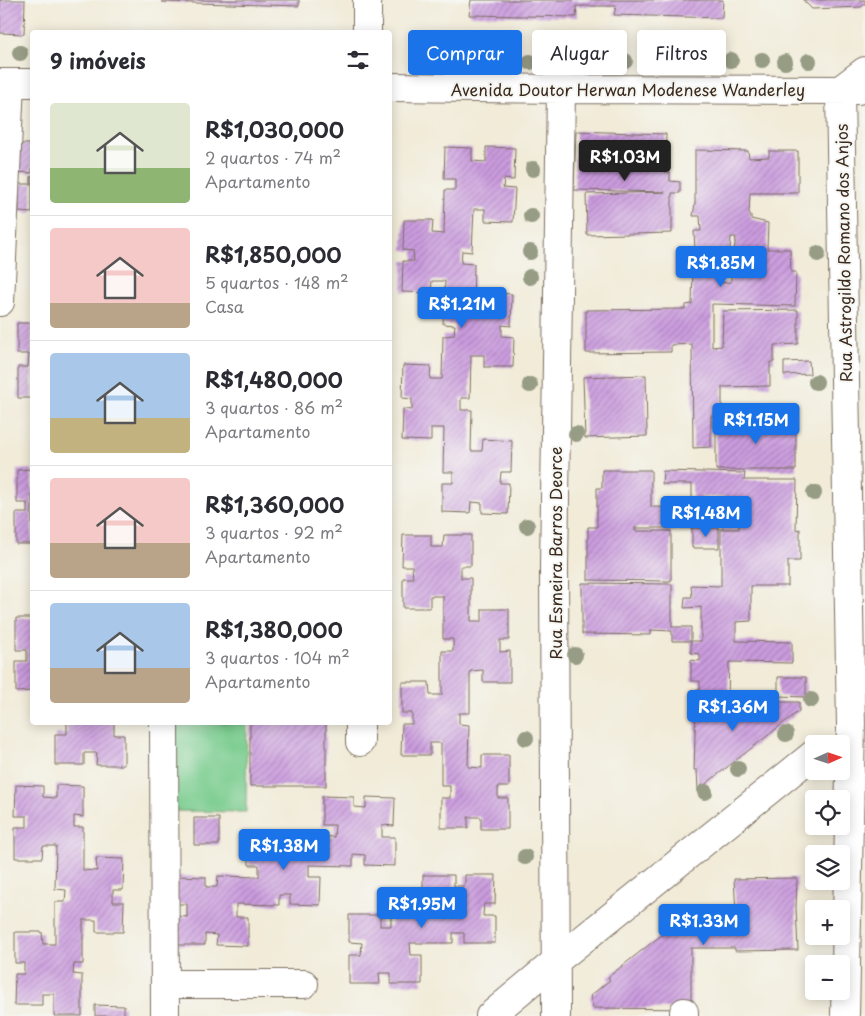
<!DOCTYPE html>
<html lang="pt">
<head>
<meta charset="utf-8">
<style>
  :root { --surface:#fff; --page:#f7f7f7; --text:#2b2b33; --muted:#7c7c81; --line:#e1e1e2; --accent:#1a73e8 }
  body { margin:0; font-family:"Playpen Sans",sans-serif; background:var(--page); color:var(--text); height:100vh; display:flex; flex-direction:column; font-size:19px; white-space:nowrap }
  * { box-sizing:border-box; margin:0 }
  p { font-size:16px; color:var(--muted) }
  .icon { flex:none; width:28px; height:28px; fill:none; stroke:currentColor; stroke-width:2; stroke-linecap:round; stroke-linejoin:round }
  .map { position:relative; flex:1; overflow:hidden }
  .details { position:absolute; left:30px; top:30px; width:362px; height:695px; display:flex; flex-direction:column; background:var(--surface); border-radius:5px; box-shadow:0 2px 12px #0003 }
  .details>* { flex:none }
  .guide { position:absolute; left:408px; top:30px; width:382px; height:45px; display:flex; gap:10px }
  .needle { width:32px; rotate:87deg }
  .tools { position:absolute; left:805px; top:735px; display:grid; gap:10px }
  .tools a { display:grid; place-items:center; width:45px; height:45px; border-radius:5px; background:var(--surface); box-shadow:0 2px 12px #0003; font-size:25px }
  .price { position:absolute; translate:-50% -42px; padding:0 11px; border-radius:5px; background:var(--accent); color:#fff; font-size:16px; line-height:32px; filter:drop-shadow(0 1px 2px #0008) }
  .price::after { content:''; position:absolute; left:50%; top:30px; width:15px; height:11px; margin-left:-8px; background:inherit; clip-path:polygon(0 0,100% 0,50% 100%) }
  .price.selected { background:#222; color:#fff }
  ul { padding:0; list-style:none }
  li { display:flex; align-items:center; gap:15px; height:125px; padding:0 20px }
  li+li { border-top:1px solid var(--line) }
  li span { display:grid; place-items:center; flex:none; width:140px; height:100px; border-radius:5px; color:#555 }
  li>.icon { margin-inline-start:auto }
  span .icon { width:60px; height:60px; fill:#fffc; stroke-width:1 }
  li b { font-size:21px }
  h2 { display:flex; justify-content:space-between; align-items:center; height:60px; padding:0 20px; font-size:21px }
  .tag { padding:0 18px; border-radius:5px; background:var(--surface); box-shadow:0 2px 12px #0003; font-size:18px; line-height:45px }
  .tag.selected { background:var(--accent); color:#fff }
  .map>svg:first-child { display:block }
  .park { fill:#79cc8e; stroke:#5a7b56 }
  .building { fill:url(#building-hatch) }
  .lines { fill:none; stroke-linecap:round; stroke-linejoin:round }
  .minor-casing { stroke:#7b6e5f; stroke-width:30 }
  .minor { stroke:#fff; stroke-width:28 }
  .tree { fill:#979c84 }
  .labels { text-anchor:middle; dominant-baseline:central; stroke-width:4; stroke-linejoin:round; paint-order:stroke }
  .street-label { font-size:16px; fill:#3b2a1e; stroke:#f6f6f2 }
</style>
</head>
<body>
<div class="map">
<svg width="865" height="1016" viewBox="0 0 865 1016">
  <defs>
    <pattern id="building-hatch" width="6" height="6" patternUnits="userSpaceOnUse" patternTransform="scale(1.25)"><rect width="6" height="6" fill="#cb9cdf"/><path d="M-1 1l2-2M0 6l6-6M5 7l2-2" fill="none" stroke="#a67fb4"/></pattern>
  </defs>
  <rect width="100%" height="100%" fill="#f6f6f2"/>
  <filter id="ink" filterUnits="userSpaceOnUse"><feTurbulence type="fractalNoise" baseFrequency=".02" numOctaves="2"/><feDisplacementMap in="SourceGraphic" scale="10" xChannelSelector="R" yChannelSelector="G"/><feConvolveMatrix kernelMatrix="1 2 1 2 8 2 1 2 1" color-interpolation-filters="sRGB"/></filter>
  <filter id="wash" filterUnits="userSpaceOnUse"><feTurbulence type="fractalNoise" baseFrequency=".0096" numOctaves="4" result="noise"/><feDisplacementMap in="SourceGraphic" scale="20" xChannelSelector="R" yChannelSelector="G"/><feGaussianBlur stdDeviation="1.12" result="paint"/><feColorMatrix in="noise" values="0 0 0 0 0 0 0 0 0 0 0 0 0 0 0 0 0 1.4 0 .05"/><feComposite in="paint" operator="in"/></filter>
  <g filter="url(#wash)">
    <rect width="100%" height="100%" fill="#f1ebd8"/>
    <path class="park" d="M172,723H247L246,812L171,811Z"/>
    <g id="blocks">
      <path class="building" d="M0,0H25L24,34L0,33Z
        M162,0H299V6L162,2Z
        M471,0H723L722,18L614,15L616,6H576L577,17L469,15Z
        M803,0H865V4L861,7L812,9Z
        M576,131L666,134L665,172H670V181L680,182V193H672V233L587,235L586,194L665,192L574,190Z
        M19,144H32V173L18,172Z
        M445,147L472,148V161L486,162V147L515,148L514,180L504,179L503,188L515,189L513,222L485,221V209H474L472,252L462,251L461,263L474,264L473,306L483,307V292L512,294L511,326L502,325V336L514,337L513,367H484V355H471L470,398H461V410H472L471,451H482L483,439L512,441L511,472H501L500,483H509L508,514L482,513V503L471,502L470,513L442,512V483H453V472H443L444,428H431V441L402,440L403,409L412,410V399L402,398L403,365L431,366L430,379H442L443,336L454,335L455,325L443,324L445,281H432L431,293L402,292L403,261H414L413,251L403,250L404,220H433L432,233L444,234L445,190H455V179H444Z
        M695,150L748,151L749,158L769,157V151H798V193H750L749,213L751,215V219L768,223L767,249H790L791,272H796L795,306L712,304V347L722,346L723,311L798,310V344L774,345V362H770V386L722,387V416H711V447L693,448L692,344L671,345V352L586,353V310L685,309L686,305L692,304L693,266H705L719,283L731,282L732,250H734L736,237H731L730,250L695,251L694,231H701L700,216H693L695,203Z
        M31,176H32V213L19,212V184H31Z
        M17,323H32V398H18V367H28L29,354H17Z
        M809,361L810,374L784,375V362Z
        M646,375L647,436L585,438L583,377Z
        M716,420H796V470H716Z
        M32,469V544H16V513H27V503H17V470Z
        M602,470H651V507L692,508V528H635V531H671V581L588,580V527H597V488H602Z
        M663,471L745,473L744,480H797L796,530L800,529V561H788V586H751V621L736,622V641L792,642V663L729,662L728,698H691V690H700V681H691V660L700,661V654L691,653V641H672V631L651,630V635L582,634V583L672,584V627H691V641H701V607L684,608L685,597H692L691,585L721,586V529H739V503H729V497H701V506H692V484H662Z
        M692,528H719V548H692Z
        M403,535H431V547H443L444,535H471V566H461V578H471V621H482V609H509V640H500V652L510,651V682H483V670L470,671V713H459V724L469,725L468,767L482,768V755H509V787H498V798H508V829H481V817H468V828H441V798H450V786H441V743H430V755H401L402,724H412V713H402V682H429L430,695H442V651H453V639H443V596H430V608H403V578H413L412,566H402Z
        M16,618H32V691L16,692V661H27V650H16Z
        M778,677H806V697L778,696Z
        M696,702H799V711L698,790L697,770H694Z
        M67,722H114V735H124V765H96L97,753H84V765H55V734H67Z
        M250,722H326V786H250Z
        M16,785L43,786V797L56,798V785L83,786V817L74,816V827H83V870L97,871L96,858L124,859L123,890H113V902H124L123,932H96V920H83V964H74L73,974L82,975V1016H54V994H42V1005H14L15,974H24V963H15V932H42L43,944H55V902H65L66,890L55,889L56,846H43L42,858H15V827H27V816H15Z
        M322,796L354,797V807L366,808V797L395,798L394,826L382,825V837H395V866L365,865V855L353,854V866L309,865V877H321L320,905L290,904V895H279V905L236,904V917H248V946L216,945L217,935L205,934V945H173L174,916L187,917V904H173L174,876L206,877V887H217L218,876L259,877V865H249V836L280,837V846L292,847V836L334,837L335,825H322Z
        M194,818H219V845H194Z
        M423,875H454V886H465V875H496L495,904H484L483,916H495V943H464V933H453V943H410L411,955H422V984H391V973H379L380,984H349V955H361L362,943L349,942V915H380V926H391V915L434,916L435,903H423Z
        M797,878L796,908L798,950L735,951V948H691V1009L593,1008L590,996L610,980L608,977L673,926L676,929L692,917V914L736,913L734,879Z
        M95,1005L124,1006V1016H95Z"/>
    </g>
  </g>
  <g filter="url(#ink)">
    <use href="#blocks" fill-opacity="0" stroke="#7b6e5f" stroke-width="1"/>
    <g class="lines">
      <g class="minor-casing">
        <path id="minor" d="M367,32V0
          M0,83H32
          M390,87L561,89L858,90
          M0,302L10,83
          M164,722L165,1016
          M360,742V722
          M165,984H304
          M684,1012V1016
          M490,1016L556,961L814,754
          M556,1016L554,567L561,89
          M845,1016L851,725L840,90L865,71"/>
      </g>
      <use href="#minor" class="minor"/>
    </g>
    <g class="tree">
      <circle cx="20" cy="53" r="8"/>
      <circle cx="563" cy="60" r="8"/>
      <circle cx="731" cy="60" r="8"/>
      <circle cx="762" cy="60" r="8"/>
      <circle cx="426" cy="61" r="8"/>
      <circle cx="456" cy="61" r="8"/>
      <circle cx="508" cy="61" r="8"/>
      <circle cx="625" cy="61" r="8"/>
      <circle cx="648" cy="61" r="8"/>
      <circle cx="809" cy="61" r="8"/>
      <circle cx="530" cy="62" r="8"/>
      <circle cx="785" cy="62" r="8"/>
      <circle cx="485" cy="63" r="8"/>
      <circle cx="533" cy="169" r="8"/>
      <circle cx="531" cy="216" r="8"/>
      <circle cx="530" cy="252" r="8"/>
      <circle cx="818" cy="254" r="8"/>
      <circle cx="530" cy="277" r="8"/>
      <circle cx="816" cy="382" r="8"/>
      <circle cx="530" cy="385" r="8"/>
      <circle cx="576" cy="434" r="8"/>
      <circle cx="814" cy="493" r="8"/>
      <circle cx="527" cy="526" r="8"/>
      <circle cx="575" cy="655" r="8"/>
      <circle cx="811" cy="700" r="8"/>
      <circle cx="786" cy="734" r="8"/>
      <circle cx="526" cy="738" r="8"/>
      <circle cx="738" cy="769" r="8"/>
      <circle cx="705" cy="792" r="8"/>
      <circle cx="525" cy="857" r="8"/>
    </g>
  </g>
  <g class="labels">
    <g class="street-label">
      <text x="628" y="89">Avenida Doutor Herwan Modenese Wanderley</text>
      <text transform="translate(843 253) rotate(-91)">Rua Astrogildo Romano dos Anjos</text>
      <text transform="translate(555 553) rotate(-90)">Rua Esmeira Barros Deorce</text>
    </g>
  </g>
</svg>
<div class="tools">
<a><svg class="needle" viewBox="-14 -14 28 28"><path d="M0-13l5 13h-10z" fill="#e53935"/><path d="M0 13l5-13h-10z" fill="#7c7c81"/></svg></a>
<a><svg class="icon" aria-label="locate" viewBox="0 0 24 24"><circle cx="12" cy="12" r="6"/><path d="M12 2v4M12 18v4M2 12h4M18 12h4"/></svg></a>
<a><svg class="icon" aria-label="layers" viewBox="0 0 24 24"><path d="M12 4l9 5-9 5-9-5zM3 14l9 5 9-5"/></svg></a>
<a>+</a>
<a>−</a>
</div>
<b class="price selected" style="left:625px;top:182px">R$1.03M</b>
<b class="price" style="left:721px;top:288px">R$1.85M</b>
<b class="price" style="left:462px;top:329px">R$1.21M</b>
<b class="price" style="left:756px;top:445px">R$1.15M</b>
<b class="price" style="left:706px;top:538px">R$1.48M</b>
<b class="price" style="left:733px;top:732px">R$1.36M</b>
<b class="price" style="left:284px;top:871px">R$1.38M</b>
<b class="price" style="left:422px;top:929px">R$1.95M</b>
<b class="price" style="left:704px;top:946px">R$1.33M</b>
<div class="guide">
<a class="tag selected">Comprar</a>
<a class="tag">Alugar</a>
<a class="tag">Filtros</a>
</div>
<section class="details">
<h2>9 imóveis<svg class="icon" aria-label="filters" viewBox="0 0 24 24"><path d="M4 7h16M4 17h16"/><circle cx="9" cy="7" r="2"/><circle cx="15" cy="17" r="2"/></svg></h2>
<ul>
<li><span style="background:linear-gradient(#dfe7d0 65%,#8fb573 0)"><svg class="icon" aria-label="home" viewBox="0 0 24 24"><path d="M3 11l9-7 9 7M6 9v11h12V9"/></svg></span><div><b>R$1,030,000</b><p>2 quartos · 74 m²</p><p>Apartamento</p></div></li>
<li><span style="background:linear-gradient(#f6c9c9 75%,#b9a48a 0)"><svg class="icon" aria-label="home" viewBox="0 0 24 24"><path d="M3 11l9-7 9 7M6 9v11h12V9"/></svg></span><div><b>R$1,850,000</b><p>5 quartos · 148 m²</p><p>Casa</p></div></li>
<li><span style="background:linear-gradient(#a9c7e8 65%,#c2b280 0)"><svg class="icon" aria-label="home" viewBox="0 0 24 24"><path d="M3 11l9-7 9 7M6 9v11h12V9"/></svg></span><div><b>R$1,480,000</b><p>3 quartos · 86 m²</p><p>Apartamento</p></div></li>
<li><span style="background:linear-gradient(#f6c9c9 65%,#b9a48a 0)"><svg class="icon" aria-label="home" viewBox="0 0 24 24"><path d="M3 11l9-7 9 7M6 9v11h12V9"/></svg></span><div><b>R$1,360,000</b><p>3 quartos · 92 m²</p><p>Apartamento</p></div></li>
<li><span style="background:linear-gradient(#a9c7e8 65%,#b9a48a 0)"><svg class="icon" aria-label="home" viewBox="0 0 24 24"><path d="M3 11l9-7 9 7M6 9v11h12V9"/></svg></span><div><b>R$1,380,000</b><p>3 quartos · 104 m²</p><p>Apartamento</p></div></li>
</ul>
</section>
</div>
</body>
</html>
